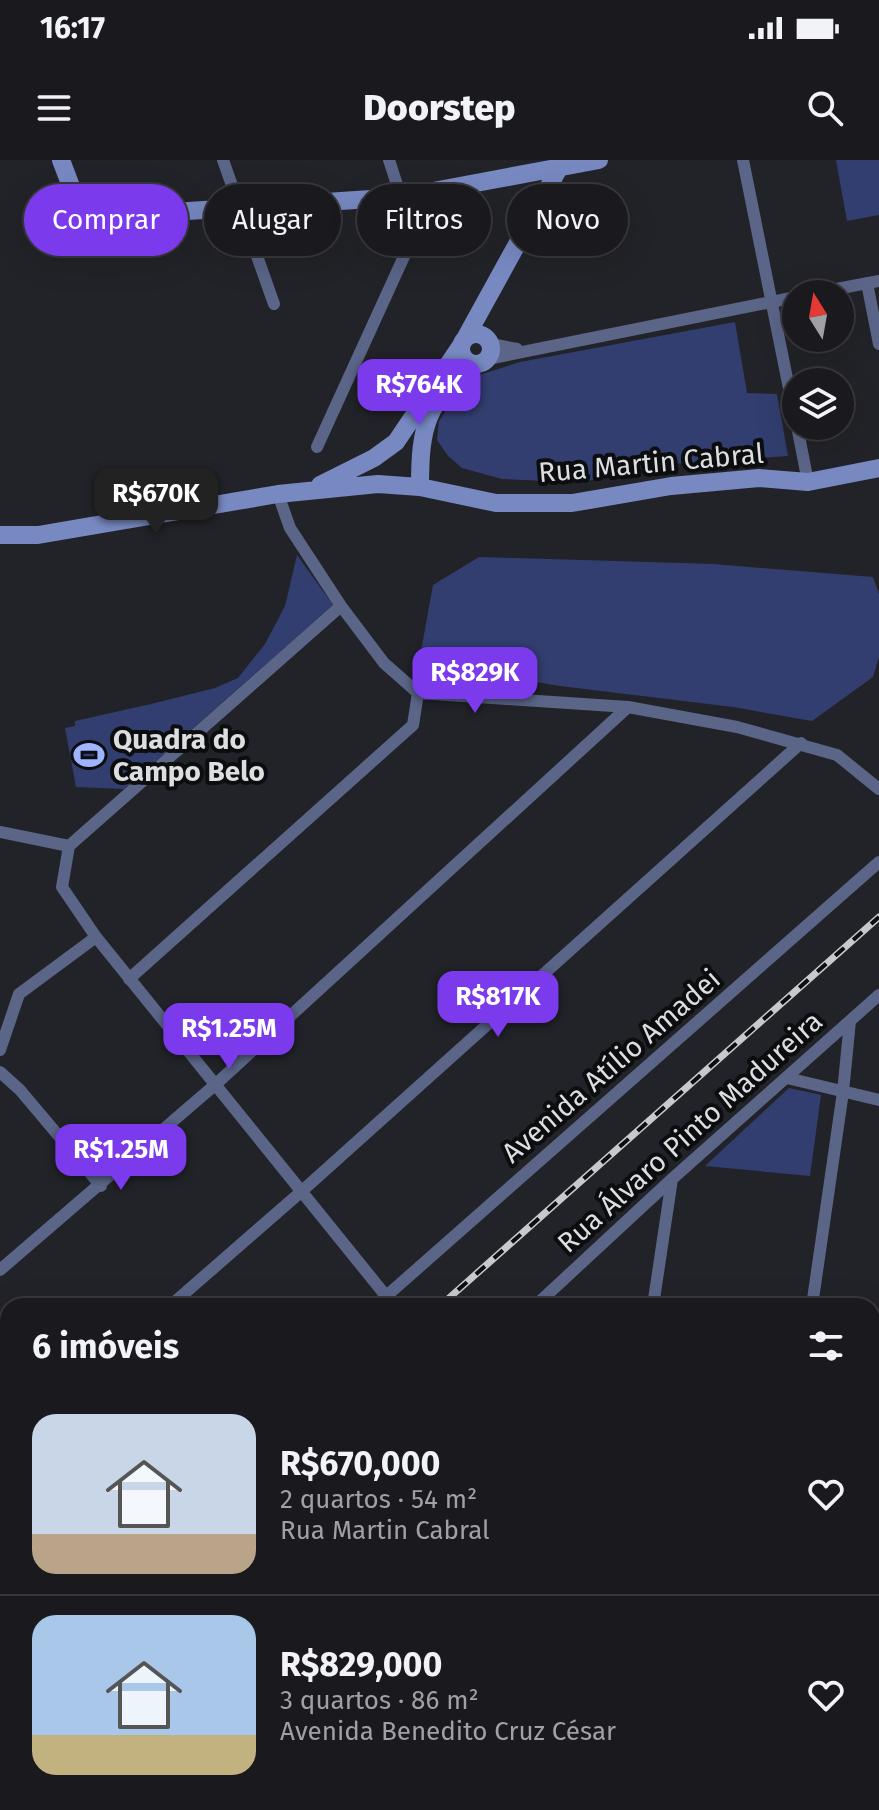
<!DOCTYPE html>
<html lang="pt">
<head>
<meta charset="utf-8">
<style>
  :root { --surface:#1a1a1e; --page:#232327; --text:#f1f3f6; --muted:#9fa1a4; --line:#38383c; --accent:#7c3aed }
  body { margin:0; font-family:"Fira Sans",sans-serif; background:var(--page); color:var(--text); height:100vh; display:flex; flex-direction:column; font-size:30px; white-space:nowrap }
  * { box-sizing:border-box; margin:0 }
  p { font-size:26px; color:var(--muted) }
  .icon { flex:none; width:44px; height:44px; fill:none; stroke:currentColor; stroke-width:2; stroke-linecap:round; stroke-linejoin:round }
  .map { position:relative; flex:1; overflow:hidden }
  .details { position:absolute; left:0px; top:1138px; width:880px; height:512px; display:flex; flex-direction:column; background:var(--surface); border-radius:24px 24px 0 0; box-shadow:0 8px 32px #0002,0 0 0 2px var(--line) }
  .details>* { flex:none }
  .banner { position:absolute; left:24px; top:24px; width:832px; height:72px; display:flex; gap:16px }
  .needle { width:52px; rotate:349deg }
  .controls { position:absolute; left:782px; top:120px; display:grid; gap:16px }
  .controls a { display:grid; place-items:center; width:72px; height:72px; border-radius:50%; background:var(--surface); box-shadow:0 8px 32px #0002,0 0 0 2px var(--line); font-size:40px }
  .price { position:absolute; translate:-50% -68px; padding:0 18px; border-radius:16px; background:var(--accent); color:#fff; font-size:26px; line-height:52px; filter:drop-shadow(0 2px 4px #0008) }
  .price::after { content:''; position:absolute; left:50%; top:48px; width:24px; height:18px; margin-left:-12px; background:inherit; clip-path:polygon(0 0,100% 0,50% 100%) }
  .price.current { background:#222; color:#fff }
  ul { padding:0; list-style:none }
  li { display:flex; align-items:center; gap:24px; height:200px; padding:0 32px }
  li+li { border-top:2px solid var(--line) }
  li span { display:grid; place-items:center; flex:none; width:224px; height:160px; border-radius:24px; color:#555 }
  li>.icon { margin-inline-start:auto }
  span .icon { width:96px; height:96px; fill:#fffc; stroke-width:1 }
  li b { font-size:34px }
  h2 { display:flex; justify-content:space-between; align-items:center; height:96px; padding:0 32px; font-size:34px }
  .pill { padding:0 28px; border-radius:36px; background:var(--surface); box-shadow:0 8px 32px #0002,0 0 0 2px var(--line); font-size:28px; line-height:72px }
  .pill.current { background:var(--accent); color:#fff }
  .status { display:flex; justify-content:space-between; align-items:center; height:56px; padding:0 40px; background:var(--surface); direction:ltr }
  .status svg { height:22px; fill:currentColor }
  header { display:flex; justify-content:space-between; align-items:center; height:104px; padding:0 32px; background:var(--surface); font-size:36px; font-weight:800 }
  .map>svg:first-child { display:block }
  .green { fill:#323e6f }
  .lines { fill:none; stroke-linecap:round; stroke-linejoin:round }
  .street { stroke:#5a6588; stroke-width:12 }
  .secondary { stroke:#7889c2; stroke-width:18 }
  .rail-casing { stroke:#c8c9cc; stroke-width:7 }
  .rail { stroke:#0c0d0f; stroke-width:4; stroke-dasharray:12; stroke-linecap:butt }
  .labels { text-anchor:middle; dominant-baseline:central; stroke-width:8; stroke-linejoin:round; paint-order:stroke }
  .street-label { font-size:28px; fill:#dddee1; stroke:#0c0d0f }
  .poi-label { font-size:28px; font-weight:bold; fill:#dddee1; stroke:#0c0d0f; text-anchor:start }
</style>
</head>
<body>
<div class="status"><b>16:17</b><svg viewBox="0 0 49 12"><path d="M0 12V9h3v3zM5 12V6h3v6zM10 12V3h3v9zM15 12V0h3v12zM26 1h20v11H26zM47 4h2v5h-2z"/></svg></div>
<header><svg class="icon" aria-label="menu" viewBox="0 0 24 24"><path d="M4 6h16M4 12h16M4 18h16"/></svg>Doorstep<svg class="icon" aria-label="search" viewBox="0 0 24 24"><circle cx="10" cy="10" r="6"/><path d="M15 15l6 6"/></svg></header>
<div class="map">
<svg width="879" height="1650" viewBox="0 0 879 1650">
  <rect width="100%" height="100%" fill="#222328"/>
  <path class="green" d="M836,0H879V55L847,61Z
    M735,162L747,233L777,234L788,296L672,304L582,322L545,321L502,319L462,308L448,296L437,280L439,261L454,238L482,214L520,202Z
    M297,395L333,445L124,629L76,627L65,568L75,566V561L151,544L215,528L238,518L265,484L285,446Z
    M479,397L713,404L873,417L879,434V497L873,517L812,561L733,547L560,526L419,502L433,425Z
    M789,928L821,935L810,1016L705,1006Z"/>
  <g class="lines">
    <path class="street" d="M223,0L274,144
      M389,0L401,37
      M743,0L796,263
      M867,123L879,184
      M810,134L879,121
      M491,184L517,189
      M488,199L796,137
      M797,266L808,322
      M317,287L433,33
      M278,334L290,368L341,446L384,503L418,533L628,547L737,567L837,595L879,629
      M0,672L69,686
      M69,686L62,727L96,777L386,1136
      M69,686L341,446
      M129,819L413,565L418,533
      M0,890L19,834L96,777
      M0,912L20,930L101,1026
      M787,918L879,940
      M0,1110L216,924L628,547
      M170,1146L302,1031L801,583
      M375,1146L879,702
      M535,1146L672,1019L879,835
      M653,1146L672,1019
      M812,1146L843,932L850,861
      M872,1234L879,1235
      M0,1294L8,1287
      M0,1480L8,1473
      M872,1530L879,1531
      M0,1612L8,1605
      M424,1650L425,1642
      M583,1650L584,1642
      M738,1650L739,1642"/>
    <path class="secondary" d="M61,0L83,58L401,37L599,0
      M461 189a15 15 0 1 1 30 0a15 15 0 1 1-30 0Z
      M466,177L559,8
      M320,325L374,298L396,282L462,184
      M420,327C420,266 426,242 475,204
      M0,375H38L278,334L378,324L420,327L496,343H572L671,326L759,318L808,322L879,308"/>
    <g class="rail-casing">
      <path id="rail" d="M440,1146L879,757
        M0,1554L8,1546"/>
    </g>
    <use href="#rail" class="rail"/>
  </g>
  <defs>
    <g id="stadium-bare" transform="scale(2.4)"><path d="M0-5a6.5 5 0 1 0 0 10a6.5 5 0 1 0 0-10ZM-3.5-1.8h7v3.6h-7Z" fill="#9eb4fd" stroke="#0c0d0f" stroke-width="2.5" paint-order="stroke"/></g>
  </defs>
  <g fill-rule="evenodd">
    <use href="#stadium-bare" x="89" y="595"/>
  </g>
  <g class="labels">
    <g class="street-label">
      <text transform="translate(651 303) rotate(-5)">Rua Martin Cabral</text>
      <text transform="translate(611 906) rotate(-41)">Avenida Atílio Amadei</text>
      <text transform="translate(690 972) rotate(-42)">Rua Álvaro Pinto Madureira</text>
    </g>
    <g class="poi-label">
      <text x="113" y="579">Quadra do<tspan x="113" dy="32">Campo Belo</tspan></text>
    </g>
  </g>
</svg>
<div class="controls">
<a><svg class="needle" viewBox="-14 -14 28 28"><path d="M0-13l5 13h-10z" fill="#e53935"/><path d="M0 13l5-13h-10z" fill="#9fa1a4"/></svg></a>
<a><svg class="icon" aria-label="layers" viewBox="0 0 24 24"><path d="M12 4l9 5-9 5-9-5zM3 14l9 5 9-5"/></svg></a>
</div>
<b class="price" style="left:419px;top:267px">R$764K</b>
<b class="price current" style="left:156px;top:376px">R$670K</b>
<b class="price" style="left:475px;top:555px">R$829K</b>
<b class="price" style="left:498px;top:879px">R$817K</b>
<b class="price" style="left:229px;top:911px">R$1.25M</b>
<b class="price" style="left:121px;top:1032px">R$1.25M</b>
<div class="banner">
<a class="pill current">Comprar</a>
<a class="pill">Alugar</a>
<a class="pill">Filtros</a>
<a class="pill">Novo</a>
</div>
<section class="details">
<h2>6 imóveis<svg class="icon" aria-label="filters" viewBox="0 0 24 24"><path d="M4 7h16M4 17h16"/><circle cx="9" cy="7" r="2"/><circle cx="15" cy="17" r="2"/></svg></h2>
<ul>
<li><span style="background:linear-gradient(#c9d6e8 75%,#b9a48a 0)"><svg class="icon" aria-label="home" viewBox="0 0 24 24"><path d="M3 11l9-7 9 7M6 9v11h12V9"/></svg></span><div><b>R$670,000</b><p>2 quartos · 54 m²</p><p>Rua Martin Cabral</p></div><svg class="icon" aria-label="heart" viewBox="0 0 24 24"><path d="M12 20l-8-8c-3-5 5-10 8-4 3-6 11-1 8 4z"/></svg></li>
<li><span style="background:linear-gradient(#a9c7e8 75%,#c2b280 0)"><svg class="icon" aria-label="home" viewBox="0 0 24 24"><path d="M3 11l9-7 9 7M6 9v11h12V9"/></svg></span><div><b>R$829,000</b><p>3 quartos · 86 m²</p><p>Avenida Benedito Cruz César</p></div><svg class="icon" aria-label="heart" viewBox="0 0 24 24"><path d="M12 20l-8-8c-3-5 5-10 8-4 3-6 11-1 8 4z"/></svg></li>
</ul>
</section>
</div>
</body>
</html>
